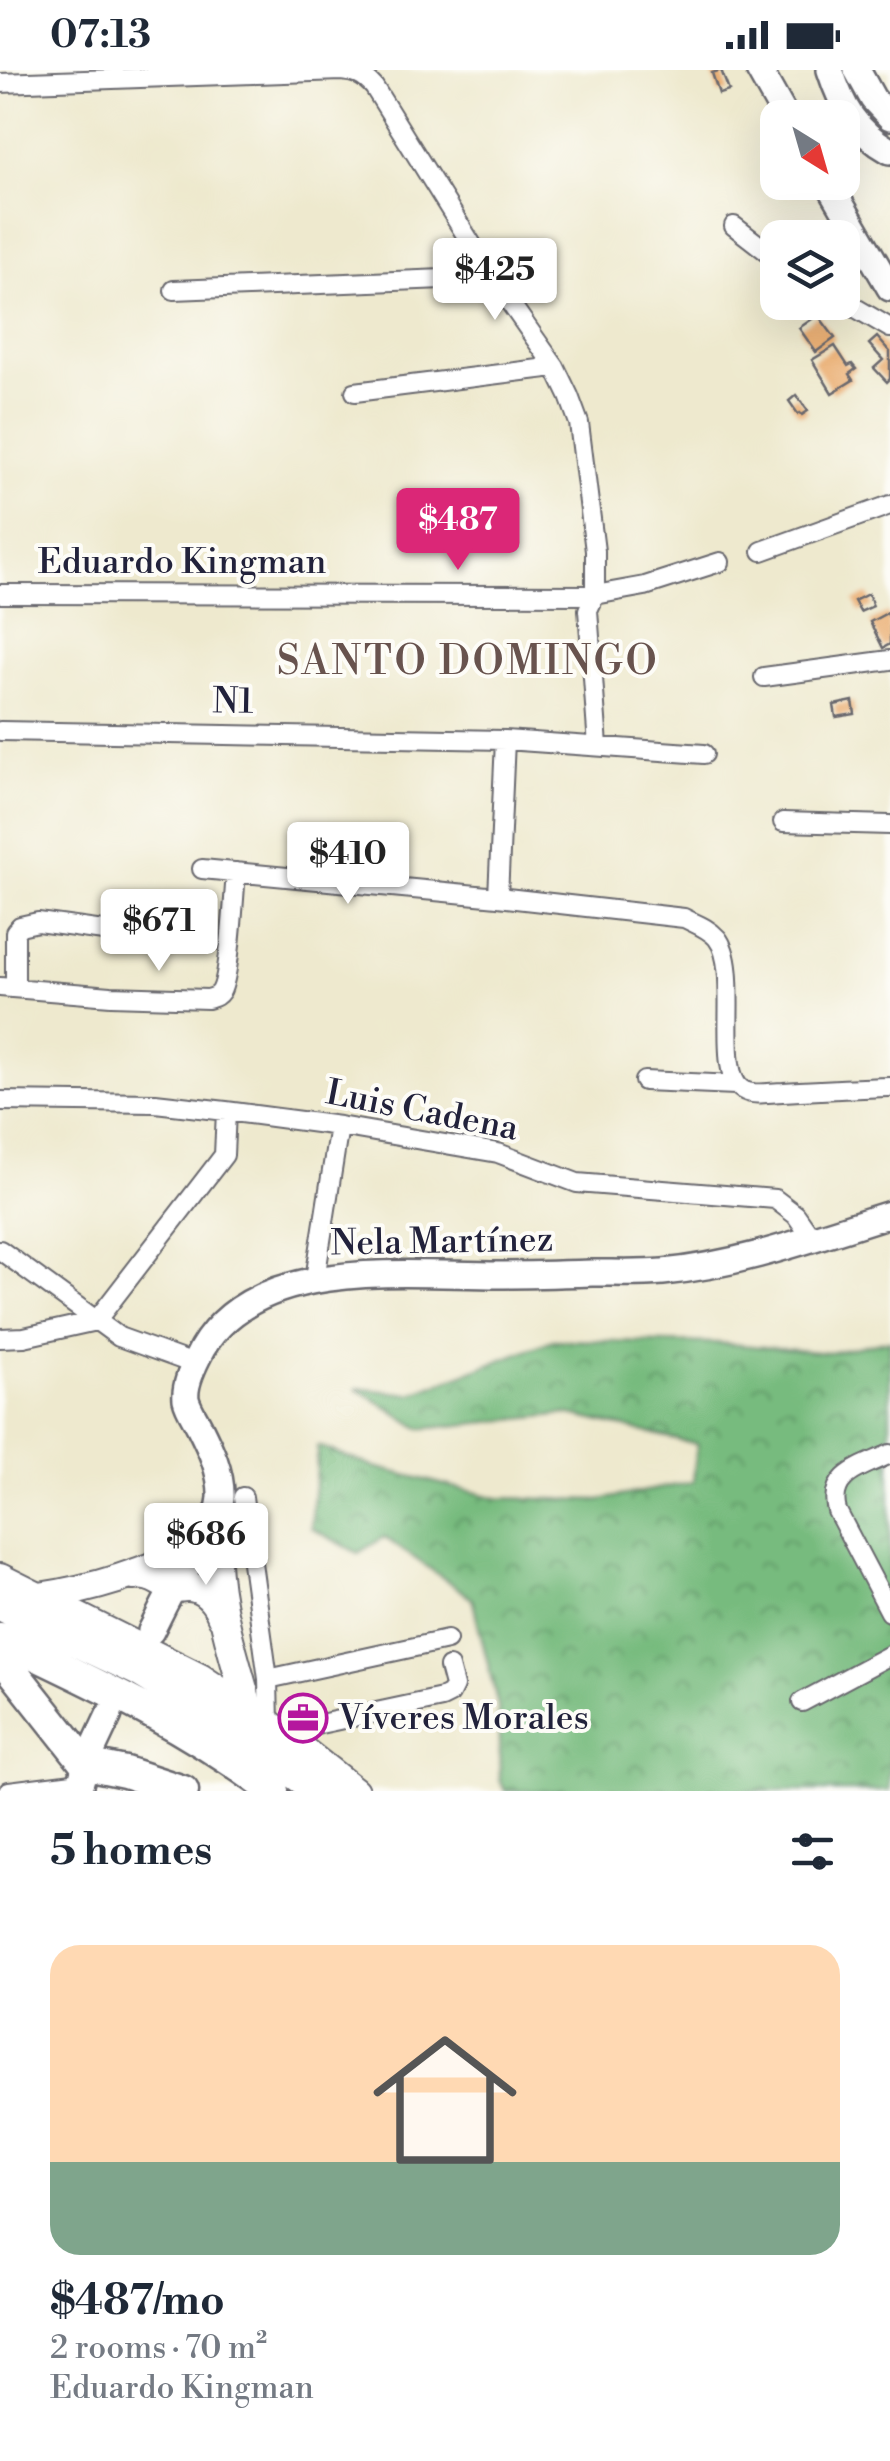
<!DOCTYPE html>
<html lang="en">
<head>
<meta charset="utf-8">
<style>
  :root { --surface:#fff; --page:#f6f6f7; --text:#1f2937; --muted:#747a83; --accent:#db2777 }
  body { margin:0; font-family:"Libre Bodoni",serif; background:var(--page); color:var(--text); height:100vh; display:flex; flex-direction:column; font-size:38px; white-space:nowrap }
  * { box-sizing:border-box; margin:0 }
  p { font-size:32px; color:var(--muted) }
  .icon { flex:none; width:55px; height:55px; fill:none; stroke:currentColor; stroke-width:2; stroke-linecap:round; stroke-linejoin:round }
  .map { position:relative; height:1721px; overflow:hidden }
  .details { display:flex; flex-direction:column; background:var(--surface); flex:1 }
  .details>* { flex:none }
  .needle { width:65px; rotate:143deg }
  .tools { position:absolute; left:760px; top:30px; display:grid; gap:20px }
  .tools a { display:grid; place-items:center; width:100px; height:100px; border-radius:20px; background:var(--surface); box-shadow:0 10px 40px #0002; font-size:50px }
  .price { position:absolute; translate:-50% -85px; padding:0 22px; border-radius:10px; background:#fff; color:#222; font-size:32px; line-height:65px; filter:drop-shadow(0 2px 5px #0008) }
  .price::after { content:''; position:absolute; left:50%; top:60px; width:30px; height:22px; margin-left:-15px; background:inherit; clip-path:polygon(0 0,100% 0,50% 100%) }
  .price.selected { background:var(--accent); color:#fff }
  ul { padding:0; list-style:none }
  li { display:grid; align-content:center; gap:20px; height:530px; padding:0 50px }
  li span { display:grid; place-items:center; height:310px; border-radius:30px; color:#555 }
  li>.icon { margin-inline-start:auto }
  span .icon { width:180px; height:180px; fill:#fffc; stroke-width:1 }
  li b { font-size:42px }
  h2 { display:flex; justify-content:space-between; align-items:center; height:120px; padding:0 50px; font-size:42px }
  .status { display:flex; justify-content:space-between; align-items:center; height:70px; padding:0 50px; background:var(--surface); direction:ltr }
  .status svg { height:28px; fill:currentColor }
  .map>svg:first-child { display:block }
  .forest { fill:url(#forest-crowns); stroke:#4c6e5c; stroke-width:2.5 }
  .building { fill:#eaae72 }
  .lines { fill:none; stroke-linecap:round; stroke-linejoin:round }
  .minor-casing { stroke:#69686e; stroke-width:22 }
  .secondary-casing { stroke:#69686e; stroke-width:30 }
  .primary-casing { stroke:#69686e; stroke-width:32 }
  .trunk-casing { stroke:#69686e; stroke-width:35 }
  .minor { stroke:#fff; stroke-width:18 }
  .secondary { stroke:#fff; stroke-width:25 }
  .primary { stroke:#fff; stroke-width:28 }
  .trunk { stroke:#fff; stroke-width:30 }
  .labels { text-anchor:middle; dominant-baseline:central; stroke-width:8; stroke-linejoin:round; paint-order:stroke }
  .street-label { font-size:35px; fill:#22223b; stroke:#fdfcf7 }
  .poi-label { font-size:35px; fill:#22223b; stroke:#fdfcf7; text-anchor:start }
  .quarter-label { font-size:40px; letter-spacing:2.5px; fill:#68534e; stroke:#fdfcf7 }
</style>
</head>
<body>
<div class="status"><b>07:13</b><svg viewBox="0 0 49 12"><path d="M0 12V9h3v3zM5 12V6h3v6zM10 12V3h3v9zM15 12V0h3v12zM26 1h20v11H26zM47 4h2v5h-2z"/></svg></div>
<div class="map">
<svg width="890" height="1721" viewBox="0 0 890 1721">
  <defs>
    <pattern id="forest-crowns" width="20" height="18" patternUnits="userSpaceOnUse" patternTransform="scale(2.5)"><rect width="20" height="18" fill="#77bb7e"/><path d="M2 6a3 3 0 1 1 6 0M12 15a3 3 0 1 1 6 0" fill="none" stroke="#619868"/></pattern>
  </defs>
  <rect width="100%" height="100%" fill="#fdfcf7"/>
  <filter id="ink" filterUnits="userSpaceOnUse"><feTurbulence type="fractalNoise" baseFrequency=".01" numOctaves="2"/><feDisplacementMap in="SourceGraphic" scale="20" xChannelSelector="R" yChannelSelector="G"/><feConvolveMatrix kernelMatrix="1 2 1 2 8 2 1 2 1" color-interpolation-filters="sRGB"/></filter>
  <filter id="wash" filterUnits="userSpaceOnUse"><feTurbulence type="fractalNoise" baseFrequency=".0048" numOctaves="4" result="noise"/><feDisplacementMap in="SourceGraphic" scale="40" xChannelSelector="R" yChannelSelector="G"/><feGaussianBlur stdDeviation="2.25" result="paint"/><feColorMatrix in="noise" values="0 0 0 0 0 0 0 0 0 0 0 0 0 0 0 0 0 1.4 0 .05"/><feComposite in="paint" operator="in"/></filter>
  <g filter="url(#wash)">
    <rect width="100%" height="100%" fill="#eee9ce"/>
    <path class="forest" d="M553,1270L717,1273L829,1283L890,1270V1721H505L500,1710L498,1636L472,1528L384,1467L358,1483L311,1458L318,1376L374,1397L497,1428L600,1430L693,1412L697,1374L567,1344L421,1359L356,1318L411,1324Z"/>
    <g id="blocks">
      <path class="building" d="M721,0L729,21L719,24L712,3Z
        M818,245L835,268L816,282L799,258Z
        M877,267L890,282V309L887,312L874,298L883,290L869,274Z
        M835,276L848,296L852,294L856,299L849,304L853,310L832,323L812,290Z
        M796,325L808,341L802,345L800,343L798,344L789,331Z
        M868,524L873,536L860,542L854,531Z
        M887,543L890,549V574L883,578L870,552Z
        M853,631L855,644L836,647L834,635Z"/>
    </g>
  </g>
  <g filter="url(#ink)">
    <use href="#blocks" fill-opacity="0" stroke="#69686e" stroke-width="2.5"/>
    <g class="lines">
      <g class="minor-casing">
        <path id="minor" d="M0,13L341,1C356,2 364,6 374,17L492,207L555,297L569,326L579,353L595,481V525L588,540L598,676
          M734,156L778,190
          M174,220L492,207
          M842,230L890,258
          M355,322L555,297
          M762,481L890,435
          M0,524L595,525L645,516L720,492
          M764,607L890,590
          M0,661L505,670L704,684
          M505,670L498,827L684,848C696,854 708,858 717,868C743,900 712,1008 745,1021C755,1026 771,1022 783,1022C818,1020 854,1018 890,1017
          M783,752L890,755
          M202,799L498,827
          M0,917L111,926L208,929C214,927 217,927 221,921C230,906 234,825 236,802
          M15,918V862L20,856L38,852L111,862
          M644,1011L736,1015
          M0,1031L155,1033L226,1041L339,1056L498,1083L577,1113L775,1129L796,1145L812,1168
          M0,1180L119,1267L194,1294
          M315,1209L339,1056
          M0,1268L24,1267L96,1251L224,1085L226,1041
          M890,1384C863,1397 827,1404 837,1441L890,1542
          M243,1427L268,1609L269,1654
          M268,1609L447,1570
          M802,1632L890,1585
          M284,1665L320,1654L442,1628L450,1624L454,1616L449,1597
          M9,1721L81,1712"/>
      </g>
      <g class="secondary-casing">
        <path id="secondary" d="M759,0L786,48
          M830,0C842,37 855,61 890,81
          M857,0L873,29L890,47
          M828,112L890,218
          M151,1561C159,1546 166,1529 176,1514C191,1488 218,1459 221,1428C222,1402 210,1378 199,1356C195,1348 188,1338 186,1329C184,1314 195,1292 202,1279C257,1184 412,1206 504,1205C534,1205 564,1204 595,1203C617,1203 640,1204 663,1202C740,1195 816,1167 890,1144
          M78,1721L86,1694L109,1645"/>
      </g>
      <g class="primary-casing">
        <path id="primary" d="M216,1449C211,1519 230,1573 249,1640
          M133,1506C153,1504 154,1510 171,1517C176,1519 180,1517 187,1517C204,1517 216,1531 222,1547
          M0,1508L200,1608L269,1654L354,1721
          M39,1527C96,1519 149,1501 201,1475"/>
      </g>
      <g class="trunk-casing">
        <path id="trunk" d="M0,1535L139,1601L221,1650L319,1721
          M0,1568C95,1613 189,1656 273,1721
          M0,1585L86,1694L125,1702L183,1721"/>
      </g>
      <use href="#minor" class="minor"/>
      <use href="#secondary" class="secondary"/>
      <use href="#primary" class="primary"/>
      <use href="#trunk" class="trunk"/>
    </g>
  </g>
  <defs>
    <g id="office-ring" transform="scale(2.5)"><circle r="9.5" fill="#fdfcf7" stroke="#b5179e" stroke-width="1.5"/><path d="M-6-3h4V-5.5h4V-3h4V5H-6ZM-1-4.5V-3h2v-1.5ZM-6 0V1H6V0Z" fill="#b5179e"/></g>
  </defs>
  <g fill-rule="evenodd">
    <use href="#office-ring" x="303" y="1648"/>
  </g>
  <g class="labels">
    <g class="street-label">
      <text x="182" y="492">Eduardo Kingman</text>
      <text transform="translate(233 632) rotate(1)">N1</text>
      <text transform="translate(422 1041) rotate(11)">Luis Cadena</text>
      <text transform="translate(442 1172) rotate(-1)">Nela Martínez</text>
    </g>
    <g class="poi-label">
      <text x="338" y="1648">Víveres Morales</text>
    </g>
    <g class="quarter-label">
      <text x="468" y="592">SANTO DOMINGO</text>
    </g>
  </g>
</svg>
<div class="tools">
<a><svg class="needle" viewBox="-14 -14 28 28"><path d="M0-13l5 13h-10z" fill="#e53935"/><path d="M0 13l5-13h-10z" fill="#747a83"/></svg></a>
<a><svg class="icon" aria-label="layers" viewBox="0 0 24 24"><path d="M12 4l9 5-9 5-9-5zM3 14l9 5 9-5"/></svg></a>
</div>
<b class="price" style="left:495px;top:253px">$425</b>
<b class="price selected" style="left:458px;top:503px">$487</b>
<b class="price" style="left:348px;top:837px">$410</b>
<b class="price" style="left:159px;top:904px">$671</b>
<b class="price" style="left:206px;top:1518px">$686</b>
</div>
<section class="details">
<h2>5 homes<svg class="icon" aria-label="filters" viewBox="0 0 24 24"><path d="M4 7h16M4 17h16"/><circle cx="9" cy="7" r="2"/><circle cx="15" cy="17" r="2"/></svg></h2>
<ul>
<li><span style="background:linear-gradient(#ffd9b3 70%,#7fa58c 0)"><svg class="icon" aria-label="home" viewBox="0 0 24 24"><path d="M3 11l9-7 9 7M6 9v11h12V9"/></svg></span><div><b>$487/mo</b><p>2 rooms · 70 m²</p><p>Eduardo Kingman</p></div></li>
</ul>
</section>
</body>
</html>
